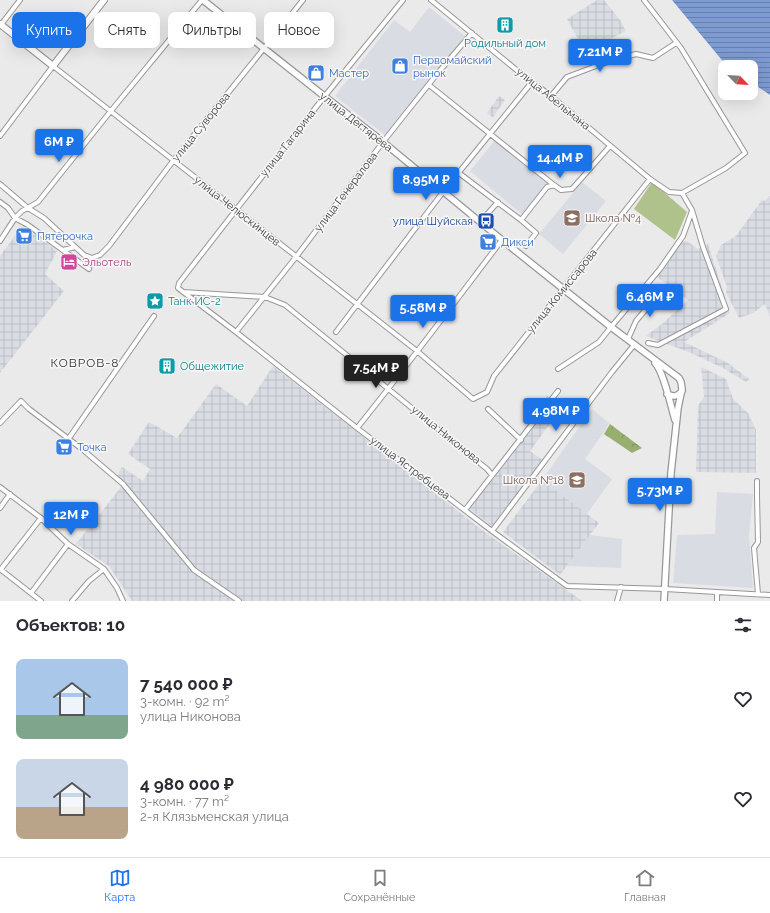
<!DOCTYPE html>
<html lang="ru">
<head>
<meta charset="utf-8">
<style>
  :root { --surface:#fff; --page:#f7f7f7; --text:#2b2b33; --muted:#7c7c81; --line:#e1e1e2; --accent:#1a73e8 }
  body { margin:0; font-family:Raleway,sans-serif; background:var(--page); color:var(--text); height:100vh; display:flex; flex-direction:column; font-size:15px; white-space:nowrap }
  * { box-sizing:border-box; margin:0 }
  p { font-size:13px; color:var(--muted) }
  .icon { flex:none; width:22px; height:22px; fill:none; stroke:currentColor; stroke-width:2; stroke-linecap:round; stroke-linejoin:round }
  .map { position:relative; height:601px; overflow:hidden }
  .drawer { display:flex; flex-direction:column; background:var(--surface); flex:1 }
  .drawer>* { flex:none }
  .top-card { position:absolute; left:12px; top:12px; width:400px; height:36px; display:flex; gap:8px }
  .needle { width:26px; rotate:115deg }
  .fabs { position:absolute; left:718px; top:60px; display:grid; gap:8px }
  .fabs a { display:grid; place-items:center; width:40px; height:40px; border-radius:8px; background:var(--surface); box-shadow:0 4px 16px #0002; font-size:20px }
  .price { position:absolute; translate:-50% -34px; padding:0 9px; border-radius:4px; background:var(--accent); color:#fff; font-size:13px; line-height:26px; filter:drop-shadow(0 1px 2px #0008) }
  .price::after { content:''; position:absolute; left:50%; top:24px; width:12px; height:9px; margin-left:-6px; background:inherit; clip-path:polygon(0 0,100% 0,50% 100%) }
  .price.on { background:#222; color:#fff }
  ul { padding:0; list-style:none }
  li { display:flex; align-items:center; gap:12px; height:100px; padding:0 16px }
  li span { display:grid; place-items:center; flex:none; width:112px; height:80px; border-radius:8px; color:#555 }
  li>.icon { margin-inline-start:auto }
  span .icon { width:48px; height:48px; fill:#fffc; stroke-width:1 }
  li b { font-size:17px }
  h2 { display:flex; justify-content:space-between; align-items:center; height:48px; padding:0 16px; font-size:17px }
  .tag { padding:0 14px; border-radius:8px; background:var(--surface); box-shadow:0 4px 16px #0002; font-size:14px; line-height:36px }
  .tag.on { background:var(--accent); color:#fff }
  .tabs { display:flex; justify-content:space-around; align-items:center; height:56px; border-top:1px solid var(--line); background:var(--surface); font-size:11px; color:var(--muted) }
  .tabs a { display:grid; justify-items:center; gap:2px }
  .tabs .on { color:var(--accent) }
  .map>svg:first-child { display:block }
  .built { fill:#dadce4 }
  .industrial { fill:url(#industrial-grid) }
  .forest { fill:url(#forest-crowns) }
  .park { fill:#afc28b }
  .water { fill:url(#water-rules) }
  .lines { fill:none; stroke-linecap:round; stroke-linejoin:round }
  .minor-casing { stroke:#979798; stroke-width:6 }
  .secondary-casing { stroke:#979798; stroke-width:8 }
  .primary-casing { stroke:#979798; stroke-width:8 }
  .minor { stroke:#fff; stroke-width:4 }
  .secondary { stroke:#fff; stroke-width:5.5 }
  .primary { stroke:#fff; stroke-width:6 }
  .labels { text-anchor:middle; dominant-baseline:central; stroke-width:3; stroke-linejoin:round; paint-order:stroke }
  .culture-label { font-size:11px; fill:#0d838f; stroke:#f7f7f8; text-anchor:start }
  .shop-label { font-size:11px; fill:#366cbe; stroke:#f7f7f8; text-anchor:start }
  .street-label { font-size:11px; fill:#3a3b3b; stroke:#f7f7f8 }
  .education-label { font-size:11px; fill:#785e54; stroke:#f7f7f8; text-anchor:start }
  .transit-label { font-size:11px; fill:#164399; stroke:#f7f7f8; text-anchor:end }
  .hotel-label { font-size:11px; fill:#b23c85; stroke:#f7f7f8; text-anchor:start }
  .neighbourhood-label { font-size:12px; letter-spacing:1px; fill:#2e2e2f; stroke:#f7f7f8 }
</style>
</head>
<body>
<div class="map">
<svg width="770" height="601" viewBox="0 0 770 601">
  <defs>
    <pattern id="industrial-grid" width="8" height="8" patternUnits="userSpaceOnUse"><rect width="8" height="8" fill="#dadce4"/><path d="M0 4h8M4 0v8" fill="none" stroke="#bcbec4"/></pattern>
    <pattern id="forest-crowns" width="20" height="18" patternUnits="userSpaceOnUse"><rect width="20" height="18" fill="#99af70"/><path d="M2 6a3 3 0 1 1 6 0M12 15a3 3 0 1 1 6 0" fill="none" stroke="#7e905d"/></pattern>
    <pattern id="water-rules" width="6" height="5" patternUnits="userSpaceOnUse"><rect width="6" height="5" fill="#7d9ad1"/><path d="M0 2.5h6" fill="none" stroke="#677fab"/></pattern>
  </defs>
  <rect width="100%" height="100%" fill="#eaeaeb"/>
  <path class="built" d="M429,7L466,37L386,136L335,96L394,20L410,32Z
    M495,140L548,183L523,215L470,171Z
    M582,182L606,201L563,254L539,234Z
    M592,409L609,423L604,432L585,459L612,479L587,514L542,480Z
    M717,492L753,494L749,536L753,588L673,583L677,535L715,534Z
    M590,535L622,539L621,568L567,566Z"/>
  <path class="industrial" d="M597,0H604L620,20L626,31L596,46L600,53L589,59L567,19Z
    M499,96L505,100L493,117L487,113Z
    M770,196V317L765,304L753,313L739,318L726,292L727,287L716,256L721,245L736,236L762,200L764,201Z
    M23,225L57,251L45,274L64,291L0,373V256Z
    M687,241L698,249L708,244L730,313L684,342L728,363L749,379L746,382L723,368L691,353L646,336L662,324L688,300L657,277L682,242Z
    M273,366L482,530L582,601H132L109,566L76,544L125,482L117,476L122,467L143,481L150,469L128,454L149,422L177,438L216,384L247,406Z
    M701,367L726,379L733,399L748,413L756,430V473L696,472L698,406L704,397Z
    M547,396L562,407L530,451L544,461L492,526L467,507L492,475Z
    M542,480L599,523L560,575L503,532Z"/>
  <path class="forest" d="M610,424L642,448L632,453L604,434Z"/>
  <path class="park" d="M652,182L687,212L675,240L634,209Z"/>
  <path class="water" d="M672,0H770V95L751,82V67H730L726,65Z"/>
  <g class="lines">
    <g class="minor-casing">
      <path id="minor" d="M403,0L324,97L179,283L178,288L236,332L357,428L492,531L567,586L665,589L770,595
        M431,0L519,72L551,96L650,179L669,192L682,193L692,210L703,247L726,309L658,345L648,343
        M644,0L681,48L745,153L726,168L682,193
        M0,26L20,0
        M429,85L554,185
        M551,96L567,77L604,63L636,54L653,58L676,43
        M0,136L53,66L417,351L473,399L487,392L494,376L650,179
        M459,173L521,220L536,233L526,246
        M0,184L28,208L44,218L84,255L92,258L100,255L109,246L173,161L303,0
        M0,202L8,208L15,218L28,225L89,269
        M521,220L547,187L554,185L561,190L572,189L610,146
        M480,222L498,202
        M0,241L15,218L22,211L38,202L110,112L202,0
        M63,250L75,247
        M183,292L265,297L285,305L487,469L492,475
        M236,332L296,257L383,142L437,74L472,33
        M336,332L443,192L532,82
        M628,339L636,321L662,290
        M558,369L599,342L611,327L660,269L683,236L692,211
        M488,409L521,440
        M0,423L21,401L29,409L82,449L123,484L194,570L239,601
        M357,428C407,366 454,303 502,240
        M69,438L154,316
        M757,481V496L758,542L754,548L758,594
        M0,487L41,518L68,544L104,569L117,588L123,601
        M0,508L10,494
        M465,510L558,391
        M492,531L612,372L634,345
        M0,569L41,601
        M1,569L41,518
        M31,593L68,544
        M72,601L89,581L104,569
        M617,601L621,587
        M717,601V592"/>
    </g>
    <g class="secondary-casing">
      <path id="secondary" d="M203,0L329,100L383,142L502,240L611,327L679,378L681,382L682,389L678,408L671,473L664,601
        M655,363C664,372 671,407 675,420
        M667,394C674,397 677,397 682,391"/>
    </g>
    <g class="primary-casing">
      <path id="primary" d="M0,24L53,66L104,0"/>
    </g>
    <use href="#minor" class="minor"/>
    <use href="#secondary" class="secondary"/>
    <use href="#primary" class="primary"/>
  </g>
  <defs>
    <g id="building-square" transform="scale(0.9)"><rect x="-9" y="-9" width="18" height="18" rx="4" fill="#0f9aa8" stroke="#f7f7f8"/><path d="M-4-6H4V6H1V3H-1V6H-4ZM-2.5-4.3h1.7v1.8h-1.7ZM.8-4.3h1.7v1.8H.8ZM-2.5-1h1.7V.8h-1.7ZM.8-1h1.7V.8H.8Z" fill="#fff"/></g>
    <g id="shop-square" transform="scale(0.9)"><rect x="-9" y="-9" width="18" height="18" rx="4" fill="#3f7fe0" stroke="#f7f7f8"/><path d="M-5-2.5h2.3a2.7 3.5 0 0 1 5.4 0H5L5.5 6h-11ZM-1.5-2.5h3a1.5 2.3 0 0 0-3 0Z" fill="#fff"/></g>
    <g id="school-square" transform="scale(0.9)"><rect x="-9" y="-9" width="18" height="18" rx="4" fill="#8d6e63" stroke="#f7f7f8"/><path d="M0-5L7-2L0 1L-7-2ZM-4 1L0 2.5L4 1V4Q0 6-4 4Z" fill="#fff"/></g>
    <g id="bus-square" transform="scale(0.9)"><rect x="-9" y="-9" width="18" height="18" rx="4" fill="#1a4fb4" stroke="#f7f7f8"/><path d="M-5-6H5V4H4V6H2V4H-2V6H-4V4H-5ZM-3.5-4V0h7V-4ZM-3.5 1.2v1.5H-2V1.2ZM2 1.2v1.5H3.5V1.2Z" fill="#fff"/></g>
    <g id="supermarket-square" transform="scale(0.9)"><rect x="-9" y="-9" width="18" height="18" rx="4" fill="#3f7fe0" stroke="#f7f7f8"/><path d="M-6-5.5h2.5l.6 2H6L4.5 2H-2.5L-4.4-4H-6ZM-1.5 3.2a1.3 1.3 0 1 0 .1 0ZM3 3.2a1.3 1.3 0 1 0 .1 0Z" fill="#fff"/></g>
    <g id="hotel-square" transform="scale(0.9)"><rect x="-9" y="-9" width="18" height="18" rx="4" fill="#d1479c" stroke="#f7f7f8"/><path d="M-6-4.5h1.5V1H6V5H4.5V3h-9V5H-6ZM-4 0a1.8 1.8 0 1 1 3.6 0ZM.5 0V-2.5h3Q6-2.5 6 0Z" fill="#fff"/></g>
    <g id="sight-square" transform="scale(0.9)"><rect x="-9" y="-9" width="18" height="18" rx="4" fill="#0f9aa8" stroke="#f7f7f8"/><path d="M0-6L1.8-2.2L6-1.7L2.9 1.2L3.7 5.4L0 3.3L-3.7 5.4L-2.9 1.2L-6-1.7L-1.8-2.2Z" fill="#fff"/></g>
  </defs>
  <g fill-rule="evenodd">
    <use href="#building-square" x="505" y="25"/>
    <use href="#shop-square" x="400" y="66"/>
    <use href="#shop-square" x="316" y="73"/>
    <use href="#school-square" x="572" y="218"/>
    <use href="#bus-square" x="486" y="221"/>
    <use href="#supermarket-square" x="24" y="236"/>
    <use href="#supermarket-square" x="488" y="242"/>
    <use href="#hotel-square" x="69" y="262"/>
    <use href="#sight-square" x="155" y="301"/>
    <use href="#building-square" x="167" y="366"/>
    <use href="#supermarket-square" x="64" y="447"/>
    <use href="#school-square" x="577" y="480"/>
  </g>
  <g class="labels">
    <g class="culture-label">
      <text x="505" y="43" text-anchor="middle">Родильный дом</text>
      <text x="168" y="301">Танк ИС-2</text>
      <text x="180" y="366">Общежитие</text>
    </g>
    <g class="shop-label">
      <text x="413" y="60">Первомайский<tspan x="413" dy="13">рынок</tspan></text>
      <text x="329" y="73">Мастер</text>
      <text x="37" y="236">Пятёрочка</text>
      <text x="501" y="242">Дикси</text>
      <text x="77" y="447">Точка</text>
    </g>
    <g class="street-label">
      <text transform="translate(553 99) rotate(39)">улица Абельмана</text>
      <text transform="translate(356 122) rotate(38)">улица Дегтярёва</text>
      <text transform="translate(201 127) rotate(-51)">улица Суворова</text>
      <text transform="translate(288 143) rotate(-52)">улица Гагарина</text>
      <text transform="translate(346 192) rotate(-53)">улица Генералова</text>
      <text transform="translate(237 211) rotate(38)">улица Челюскинцев</text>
      <text transform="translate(562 291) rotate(-51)">улица Комиссарова</text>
      <text transform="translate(446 435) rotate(39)">улица Никонова</text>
      <text transform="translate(410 468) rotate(37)">улица Ястребцева</text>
    </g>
    <g class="education-label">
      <text x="585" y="218">Школа №4</text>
      <text x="564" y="480" text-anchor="end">Школа №18</text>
    </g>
    <g class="transit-label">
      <text x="473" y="221">улица Шуйская</text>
    </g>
    <g class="hotel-label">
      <text x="82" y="262">Эльотель</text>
    </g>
    <g class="neighbourhood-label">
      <text x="85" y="363">КОВРОВ-8</text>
    </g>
  </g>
</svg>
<div class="fabs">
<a><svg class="needle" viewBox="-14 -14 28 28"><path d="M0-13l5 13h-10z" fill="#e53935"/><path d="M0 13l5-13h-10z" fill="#7c7c81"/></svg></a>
</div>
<b class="price" style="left:600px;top:73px">7.21M ₽</b>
<b class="price" style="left:59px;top:163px">6M ₽</b>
<b class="price" style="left:560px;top:179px">14.4M ₽</b>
<b class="price" style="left:426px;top:201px">8.95M ₽</b>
<b class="price" style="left:650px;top:318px">6.46M ₽</b>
<b class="price" style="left:423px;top:329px">5.58M ₽</b>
<b class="price on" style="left:376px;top:389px">7.54M ₽</b>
<b class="price" style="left:556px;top:432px">4.98M ₽</b>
<b class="price" style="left:660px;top:512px">5.73M ₽</b>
<b class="price" style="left:71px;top:536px">12M ₽</b>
<div class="top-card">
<a class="tag on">Купить</a>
<a class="tag">Снять</a>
<a class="tag">Фильтры</a>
<a class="tag">Новое</a>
</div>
</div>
<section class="drawer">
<h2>Объектов: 10<svg class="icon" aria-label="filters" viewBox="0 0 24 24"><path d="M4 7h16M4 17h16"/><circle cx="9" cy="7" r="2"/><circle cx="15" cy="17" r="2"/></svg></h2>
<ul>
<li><span style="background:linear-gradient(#a9c7e8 70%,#7fa58c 0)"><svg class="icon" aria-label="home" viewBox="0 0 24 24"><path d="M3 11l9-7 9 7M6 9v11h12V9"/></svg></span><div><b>7 540 000 ₽</b><p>3-комн. · 92 m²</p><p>улица Никонова</p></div><svg class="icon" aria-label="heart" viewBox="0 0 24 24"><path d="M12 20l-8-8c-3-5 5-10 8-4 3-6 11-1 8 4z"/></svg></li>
<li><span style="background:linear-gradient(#c9d6e8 60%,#b9a48a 0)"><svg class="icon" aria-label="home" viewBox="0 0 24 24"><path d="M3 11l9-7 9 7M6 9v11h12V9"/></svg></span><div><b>4 980 000 ₽</b><p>3-комн. · 77 m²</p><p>2-я Клязьменская улица</p></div><svg class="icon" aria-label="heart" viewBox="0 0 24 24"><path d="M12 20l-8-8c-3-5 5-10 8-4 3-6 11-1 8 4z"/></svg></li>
</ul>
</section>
<nav class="tabs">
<a class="on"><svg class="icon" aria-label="map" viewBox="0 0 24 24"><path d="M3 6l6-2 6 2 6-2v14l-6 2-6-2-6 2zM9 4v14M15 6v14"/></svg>Карта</a>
<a><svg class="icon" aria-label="saved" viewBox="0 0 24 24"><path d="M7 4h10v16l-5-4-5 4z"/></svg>Сохранённые</a>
<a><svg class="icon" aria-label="home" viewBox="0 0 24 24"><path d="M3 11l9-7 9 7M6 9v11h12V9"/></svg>Главная</a>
</nav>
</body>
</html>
